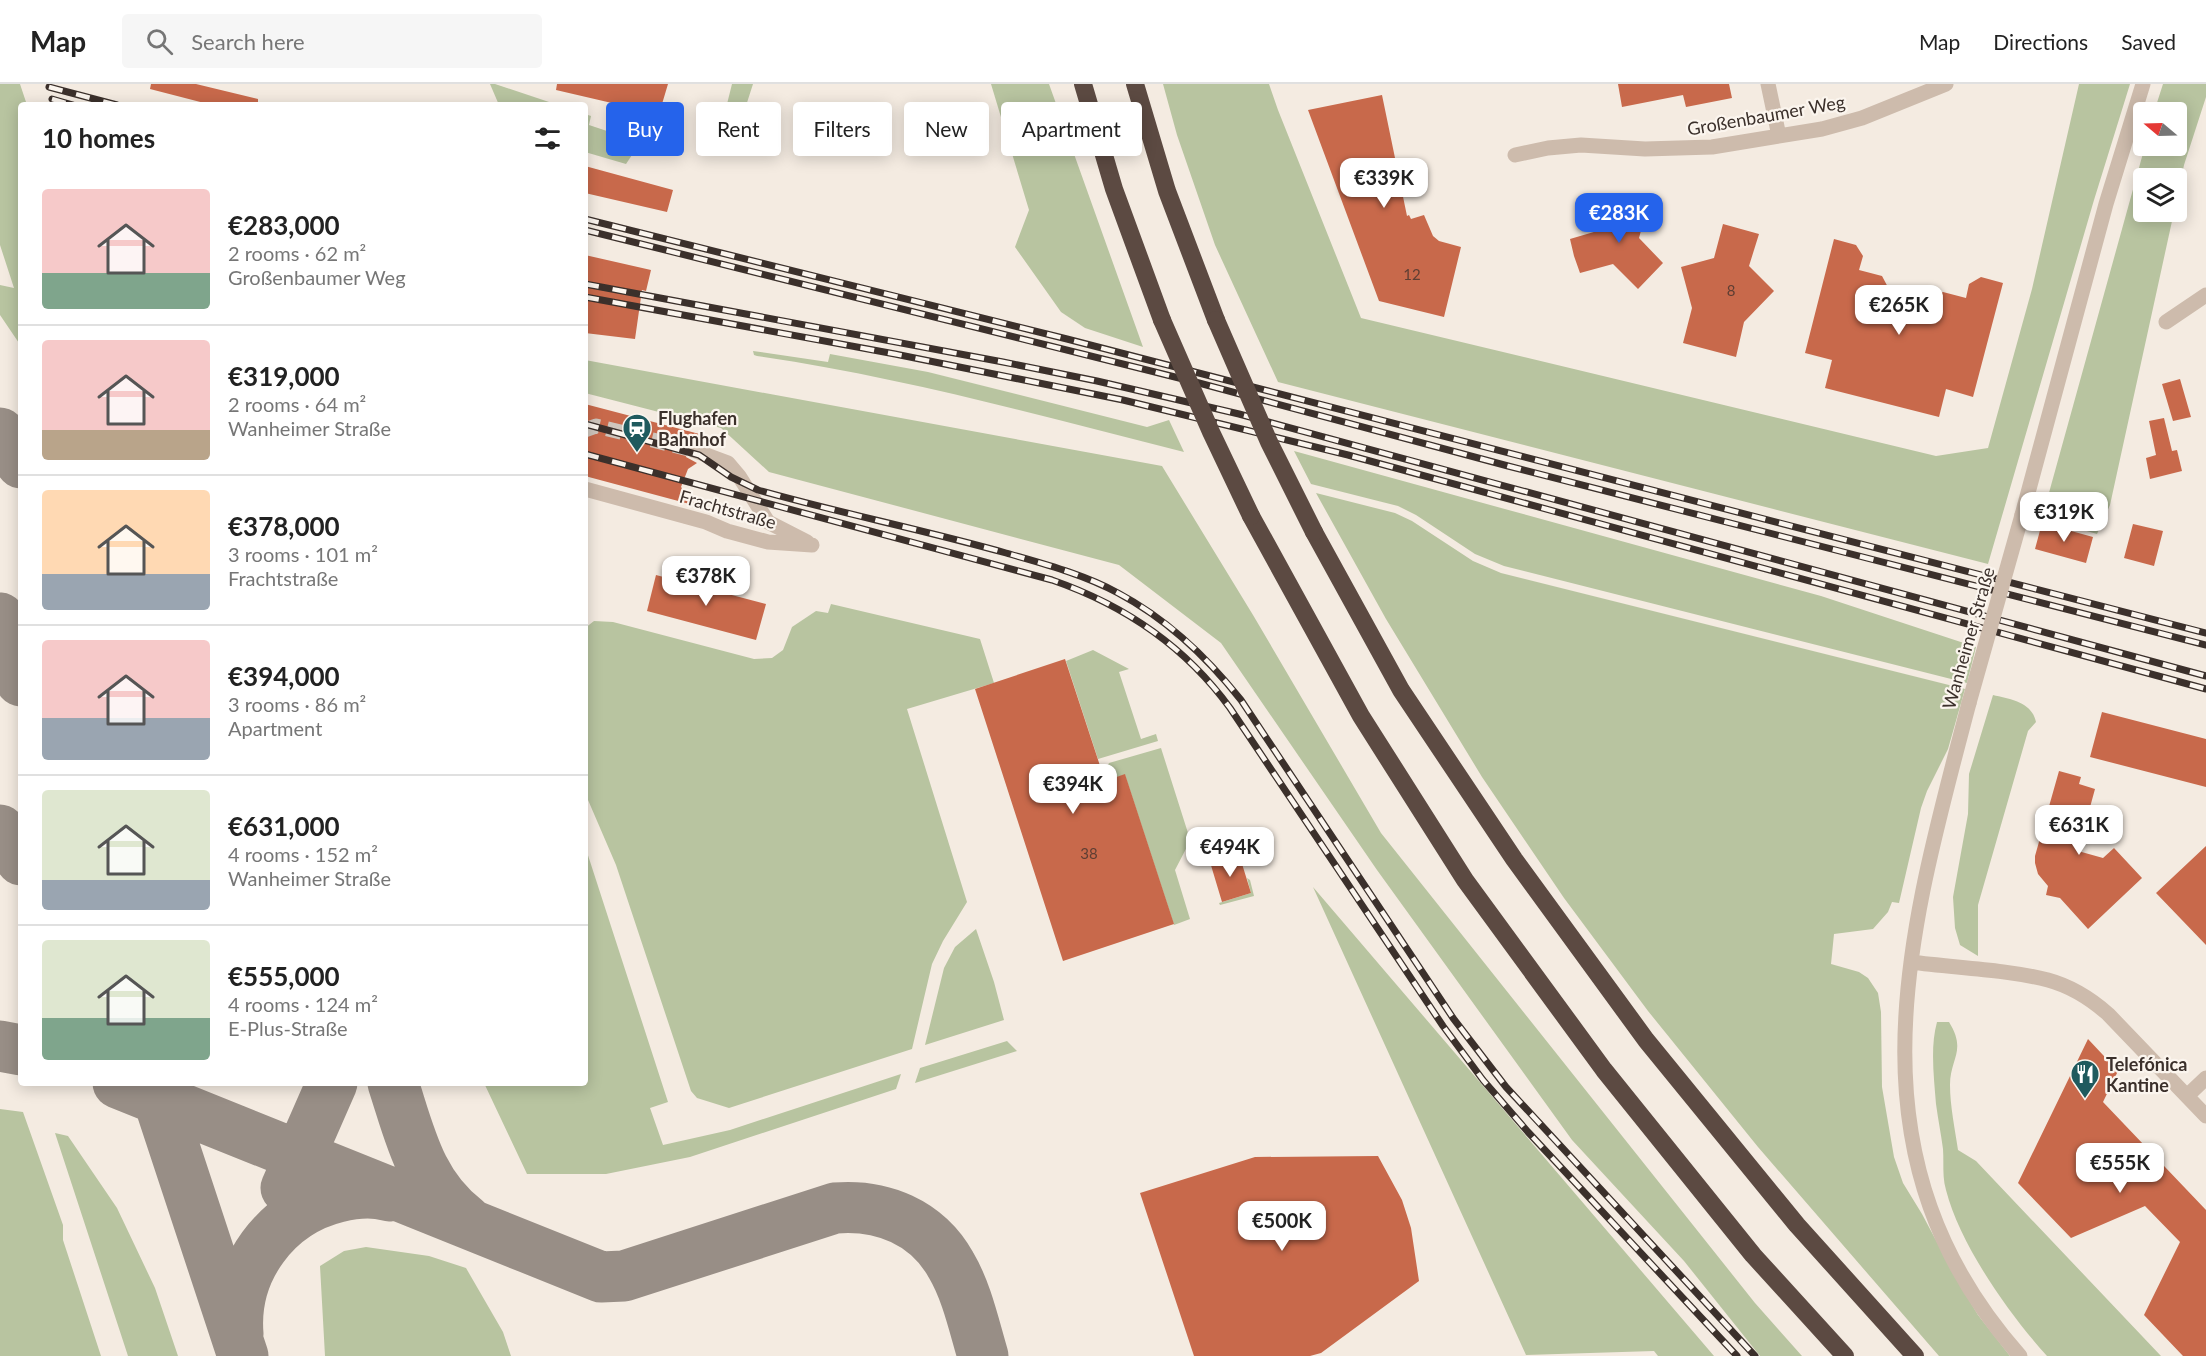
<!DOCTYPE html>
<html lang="en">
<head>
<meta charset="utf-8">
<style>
  :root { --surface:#fff; --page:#f6f6f6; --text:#222; --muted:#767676; --line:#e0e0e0; --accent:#2563eb }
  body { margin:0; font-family:Lato,sans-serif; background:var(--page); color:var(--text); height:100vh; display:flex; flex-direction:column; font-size:22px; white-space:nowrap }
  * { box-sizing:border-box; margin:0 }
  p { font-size:20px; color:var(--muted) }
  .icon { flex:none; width:33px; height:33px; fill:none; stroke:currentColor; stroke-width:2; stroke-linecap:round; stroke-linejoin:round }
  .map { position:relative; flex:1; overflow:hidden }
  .sheet { position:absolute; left:18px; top:18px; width:570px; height:984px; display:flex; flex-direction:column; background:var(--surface); border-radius:6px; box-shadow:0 3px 15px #0003 }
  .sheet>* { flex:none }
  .hud { position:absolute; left:606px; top:18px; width:570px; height:54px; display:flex; gap:12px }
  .needle { width:39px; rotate:289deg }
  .tools { position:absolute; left:2133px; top:18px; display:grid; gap:12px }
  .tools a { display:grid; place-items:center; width:54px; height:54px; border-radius:6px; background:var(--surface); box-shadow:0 3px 15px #0003; font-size:30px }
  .price { position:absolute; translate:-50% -51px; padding:0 14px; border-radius:12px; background:#fff; color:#222; font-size:20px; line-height:39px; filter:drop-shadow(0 2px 3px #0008) }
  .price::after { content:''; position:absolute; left:50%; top:36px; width:18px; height:14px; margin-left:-9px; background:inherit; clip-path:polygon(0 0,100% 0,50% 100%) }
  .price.selected { background:var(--accent); color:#fff }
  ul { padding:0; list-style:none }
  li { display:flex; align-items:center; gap:18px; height:150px; padding:0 24px }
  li+li { border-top:2px solid var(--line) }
  li span { display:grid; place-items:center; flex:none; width:168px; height:120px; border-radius:6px; color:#555 }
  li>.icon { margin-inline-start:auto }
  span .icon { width:72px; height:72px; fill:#fffc; stroke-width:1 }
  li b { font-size:26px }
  h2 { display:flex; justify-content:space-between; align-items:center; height:72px; padding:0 24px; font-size:26px }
  .pill { padding:0 21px; border-radius:6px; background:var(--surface); box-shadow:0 3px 15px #0003; font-size:21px; line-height:54px }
  .pill.selected { background:var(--accent); color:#fff }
  header { display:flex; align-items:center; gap:36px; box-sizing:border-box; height:84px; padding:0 30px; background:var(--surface); border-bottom:2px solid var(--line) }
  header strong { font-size:28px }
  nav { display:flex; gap:33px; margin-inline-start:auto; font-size:21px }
  .search { width:420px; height:54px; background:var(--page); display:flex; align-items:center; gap:15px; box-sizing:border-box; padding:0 21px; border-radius:6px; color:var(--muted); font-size:22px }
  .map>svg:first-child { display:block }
  .green { fill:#b8c4a0 }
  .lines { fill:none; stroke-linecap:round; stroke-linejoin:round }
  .taxiway { stroke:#988e86; stroke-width:51 }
  .building { fill:#c8694b }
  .minor-tunnel { stroke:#cfc6bd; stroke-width:15; stroke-dasharray:15 8; stroke-linecap:butt }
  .minor { stroke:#cdbbac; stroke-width:15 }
  .highway { stroke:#5c4a42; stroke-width:18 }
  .rail-casing { stroke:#3b302b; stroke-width:7 }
  .rail { stroke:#fbf5ee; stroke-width:4.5; stroke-dasharray:14; stroke-linecap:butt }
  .minor-bridge { stroke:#cdbbac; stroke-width:15 }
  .highway-bridge { stroke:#5c4a42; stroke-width:18 }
  .labels { text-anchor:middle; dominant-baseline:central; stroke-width:4.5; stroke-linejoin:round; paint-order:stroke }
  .number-label { font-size:15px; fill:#5e3e33 }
  .street-label { font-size:18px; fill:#3b302b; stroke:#fbf5ee }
  .poi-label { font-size:18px; font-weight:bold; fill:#3b302b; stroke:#fbf5ee; text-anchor:start }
</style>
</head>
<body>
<header>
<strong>Map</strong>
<div class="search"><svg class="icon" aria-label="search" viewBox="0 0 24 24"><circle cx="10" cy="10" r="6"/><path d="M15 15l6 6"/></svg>Search here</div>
<nav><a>Map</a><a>Directions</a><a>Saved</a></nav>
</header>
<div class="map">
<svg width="2206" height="1272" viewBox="0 0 2206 1272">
  <rect width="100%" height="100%" fill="#f4ebe1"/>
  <path class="green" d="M0,0H20L27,21H21V262L0,231V201L14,204L0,161Z
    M490,0H495L558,21H499Z
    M732,0H753L744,28C738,32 729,32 726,24Z
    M991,0H1049L1143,263L1085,244L1061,228L1015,163L1029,126Z
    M1163,0H1269L1278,26L1361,234L1936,372L1988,364L2032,205L2079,0H2130L2094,116L1988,480L1278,298L1215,161L1177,51Z
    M2163,0H2206V13L2184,81L2177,116L2176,94H2144V128H2174L2110,421L2097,450L2042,434L2145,62H2176V28H2154Z
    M585,30L591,32L589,41L607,47L611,38L646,50L626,80L585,68Z
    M753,267L828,278L830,270L928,288L1147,343L1169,336L1184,368C1042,332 902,293 757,272L754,271Z
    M585,276L1162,382L1253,531L1381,749L1755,1219L1802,1272H1760L1684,1177L1572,1056L1377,786L1221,559L1119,481L769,388L721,344L585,309Z
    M1294,367L1821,512L1976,563L1967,599L1504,482L1475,470L1416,431L1398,422L1311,400Z
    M1316,409L1395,429L1412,437L1473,477L1501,489L1965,605L1948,665L1927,707L1921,724L1899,819L1892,818L1888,828L1873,845L1834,850L1831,880L1859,888L1868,894L1878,909L1881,928L1882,1003L1894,1073L1903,1099L1922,1130L1956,1194L1978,1231L2010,1272H1939L1758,1063L1648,927L1564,814L1482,693L1386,535Z
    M831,520L980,555L994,599L907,625L967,818L943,857L932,880L912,965L729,1024L697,1014L691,1007L616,781L585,709V544L594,537L613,538L754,575L772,574L783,566L792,543L816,527L828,529Z
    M1093,566L1129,585L1119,588L1141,655L1156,650L1158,657L1098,675L1066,577Z
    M1993,611C2010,615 2032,618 2036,638L2028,647L1978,821V872L1960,861L1955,844L1953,813L1968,730L1969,690Z
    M1161,664L1188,749V761L1175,786L1190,835L1174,841L1125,691L1109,695L1107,683L1109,679Z
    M1204,757L1218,765L1221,758L1240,769L1211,778L1209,773H1206L1201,759Z
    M585,762L668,1018L650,1024L663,1061L730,1046L901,990L896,1005L690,1073L606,1090H527L484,999H585Z
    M1247,794L1250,796L1254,812L1220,821L1219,819L1251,809Z
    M1313,803L1714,1272H1658L1654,1267L1526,1271Z
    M976,845L994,898L1004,936L925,961L944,884L955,863Z
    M1937,938H1949C1967,967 1950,974 1950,1001C1950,1022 1955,1045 1958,1066L1976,1077L2161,1272H2047C2009,1230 1960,1161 1946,1106C1942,1093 1944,1078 1943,1065C1941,1050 1938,1035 1936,1020C1934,994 1930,963 1937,938Z
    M1007,957L1017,967L915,999L920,984Z
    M0,1025L23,1028L63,1141V1156L101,1272H0Z
    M55,1049L68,1052L117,1124L155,1204L178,1272H128Z
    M366,1163L429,1172L466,1184L503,1248L511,1272H325L320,1182L344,1167Z"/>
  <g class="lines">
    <path class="taxiway" d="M0,349L21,379
      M0,534L21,597
      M0,746L21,776
      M0,962L21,966
      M118,999L601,1193L624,1192L835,1124C882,1120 927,1138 951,1181C967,1208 974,1242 983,1272
      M153,999L243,1272
      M393,999C410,1051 420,1101 466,1136
      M286,1104L332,999
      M238,1250C233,1186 276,1128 338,1113C354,1109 373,1107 389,1112"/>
  </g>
  <path class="building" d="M151,0H196L258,15V21H212L150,5Z
    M557,0H668L659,30L556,6Z
    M1618,0H1729L1732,14L1686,23L1683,11L1622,23Z
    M1382,11L1407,132L1409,131L1411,135L1424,131L1433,152L1439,157L1461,163L1444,233L1379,217L1308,26Z
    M585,82L673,106L667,128L585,109Z
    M1612,112L1648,121L1639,154L1663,179L1638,205L1613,180L1580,189L1574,172L1570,155L1604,145Z
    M1723,140L1759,150L1749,182L1774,207L1744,238L1736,273L1683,259L1692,224L1681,183L1714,174Z
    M1834,155L1856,161L1863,172L1859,186L1882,192L1890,207L1899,203L1923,209L1928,217L1943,208L1966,214L1969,200L1981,193L2003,199L1973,313L1946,305L1939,333L1825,304L1832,276L1805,269Z
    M585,171L651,186L646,207L642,206L635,255L585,249Z
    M2180,295L2191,333L2173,337L2162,300Z
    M585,320L707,352L700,358L691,357L684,363L686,373L697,379L688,385L681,403L697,422L585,392Z
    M2164,334L2172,367L2177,366L2182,387L2150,395L2146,374L2156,371L2149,337Z
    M2042,439L2093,453L2086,479L2035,465Z
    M2133,440L2163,447L2154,482L2124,474Z
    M656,491L766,520L756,556L647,527Z
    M1065,575L1105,697L1125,690L1174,840L1063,877L975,605Z
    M2102,628L2206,655V703L2090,673Z
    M2059,687L2081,693L2079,700L2095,705L2078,767L2103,774L2114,764L2142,794L2088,845L2060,814L2046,811L2048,802L2038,790L2035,779V772Z
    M2206,762V861L2156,809Z
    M1239,770L1251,809L1222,818L1210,778Z
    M2088,955L2118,987L2103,1018L2206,1126V1272H2183L2144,1231L2180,1158L2145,1122L2071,1154L2018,1099Z
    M1378,1072L1402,1116L1411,1144L1419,1197L1321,1269L1310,1272H1194L1140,1109L1255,1073Z"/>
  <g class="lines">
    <path class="minor-tunnel" d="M585,346L596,342L693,366"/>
    <path class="minor" d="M1768,0L1779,52
      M1515,71L1548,64L1581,61L1645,65L1712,63L1822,45L1862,34L1946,0
      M2166,238L2206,211
      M693,366L728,379L739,392L768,438L807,458
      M585,405L706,438L727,447L768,458L812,461
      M2022,431L2106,120L2143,0
      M1969,619C1908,851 1842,1071 2020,1272
      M1911,878C1956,884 2004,885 2048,896C2070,902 2091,915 2108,930L2206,1032
      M2187,1012L2206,994"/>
    <path class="highway" d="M1083,0L1114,105L1162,236
      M1135,0L1167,107L1216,236
      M1251,432L1361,632L1465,796L1604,986L1753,1171L1845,1272
      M1314,448L1401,606L1514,775L1646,956L1797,1141L1915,1272"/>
    <g class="rail-casing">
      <path id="rail" d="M49,3L117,21
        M52,15L73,21
        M585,135L1067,255L2206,549
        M585,146L1199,299L1508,382L2206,561
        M585,200L1003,278L1097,297L1239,330L2206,592
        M585,213L895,270L1123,316L1348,371L2206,605
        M585,340L699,371L731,393L758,406C840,429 924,446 1006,469C1044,480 1083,490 1118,509C1167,535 1206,572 1241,616L1453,934L1506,1003L1755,1272
        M585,370L1052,496C1124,521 1185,562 1230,624L1443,942L1483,996L1528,1048L1737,1272"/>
    </g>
    <use href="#rail" class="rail"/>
    <path class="minor-bridge" d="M1969,619L2022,431"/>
    <path class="highway-bridge" d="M1162,236L1211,348L1251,432
      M1216,236L1269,358L1314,448"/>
  </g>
  <defs>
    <g id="station-pin" transform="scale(1.5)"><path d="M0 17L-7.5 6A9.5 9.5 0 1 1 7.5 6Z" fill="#1f5a5e" stroke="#fbf5ee"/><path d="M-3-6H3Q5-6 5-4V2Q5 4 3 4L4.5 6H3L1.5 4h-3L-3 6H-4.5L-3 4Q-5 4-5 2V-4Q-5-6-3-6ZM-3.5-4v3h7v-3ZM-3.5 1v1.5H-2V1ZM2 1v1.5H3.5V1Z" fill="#fff"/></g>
    <g id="restaurant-pin" transform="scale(1.5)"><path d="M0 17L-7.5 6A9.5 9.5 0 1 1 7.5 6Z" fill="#1f5a5e" stroke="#fbf5ee"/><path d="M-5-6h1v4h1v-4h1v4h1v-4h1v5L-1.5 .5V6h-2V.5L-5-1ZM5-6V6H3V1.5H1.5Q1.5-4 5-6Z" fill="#fff"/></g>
  </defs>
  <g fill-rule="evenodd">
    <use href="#station-pin" x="637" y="344"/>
    <use href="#restaurant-pin" x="2085" y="990"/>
  </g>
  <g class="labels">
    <g class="number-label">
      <text x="1412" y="190">12</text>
      <text x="1731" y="206">8</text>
      <text x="1089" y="769">38</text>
    </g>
    <g class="street-label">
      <text transform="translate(1766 31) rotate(-10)">Großenbaumer Weg</text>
      <text transform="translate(728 425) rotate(16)">Frachtstraße</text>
      <text transform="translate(1968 554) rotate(-74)">Wanheimer Straße</text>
    </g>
    <g class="poi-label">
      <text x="658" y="334">Flughafen<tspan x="658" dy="21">Bahnhof</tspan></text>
      <text x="2106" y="980">Telefónica<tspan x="2106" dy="21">Kantine</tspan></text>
    </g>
  </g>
</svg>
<div class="tools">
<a><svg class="needle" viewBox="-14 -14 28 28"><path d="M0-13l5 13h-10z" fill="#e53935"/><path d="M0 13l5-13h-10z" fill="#767676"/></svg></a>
<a><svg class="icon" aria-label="layers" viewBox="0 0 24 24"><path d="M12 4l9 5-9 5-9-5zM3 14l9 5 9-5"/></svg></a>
</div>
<b class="price" style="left:1384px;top:125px">€339K</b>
<b class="price selected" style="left:1619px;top:160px">€283K</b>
<b class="price" style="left:1899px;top:252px">€265K</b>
<b class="price" style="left:2064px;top:459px">€319K</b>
<b class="price" style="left:706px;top:523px">€378K</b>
<b class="price" style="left:1073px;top:731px">€394K</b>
<b class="price" style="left:2079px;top:772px">€631K</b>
<b class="price" style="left:1230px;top:794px">€494K</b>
<b class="price" style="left:2120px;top:1110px">€555K</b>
<b class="price" style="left:1282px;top:1168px">€500K</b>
<div class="hud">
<a class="pill selected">Buy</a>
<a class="pill">Rent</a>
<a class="pill">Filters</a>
<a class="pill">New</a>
<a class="pill">Apartment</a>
</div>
<section class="sheet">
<h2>10 homes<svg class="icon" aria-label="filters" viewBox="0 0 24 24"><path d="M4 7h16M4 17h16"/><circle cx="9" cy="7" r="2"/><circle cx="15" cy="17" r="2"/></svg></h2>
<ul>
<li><span style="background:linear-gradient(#f6c9c9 70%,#7fa58c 0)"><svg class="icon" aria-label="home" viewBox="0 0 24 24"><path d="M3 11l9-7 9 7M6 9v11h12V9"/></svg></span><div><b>€283,000</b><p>2 rooms · 62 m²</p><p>Großenbaumer Weg</p></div></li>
<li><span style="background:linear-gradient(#f6c9c9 75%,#b9a48a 0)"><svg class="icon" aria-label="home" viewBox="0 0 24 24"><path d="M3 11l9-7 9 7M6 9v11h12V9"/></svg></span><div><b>€319,000</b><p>2 rooms · 64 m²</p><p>Wanheimer Straße</p></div></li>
<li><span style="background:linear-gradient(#ffd9b3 70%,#9aa5b1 0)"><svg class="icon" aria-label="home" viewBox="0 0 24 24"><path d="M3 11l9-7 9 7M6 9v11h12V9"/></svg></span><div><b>€378,000</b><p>3 rooms · 101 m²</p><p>Frachtstraße</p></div></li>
<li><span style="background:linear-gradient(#f6c9c9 65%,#9aa5b1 0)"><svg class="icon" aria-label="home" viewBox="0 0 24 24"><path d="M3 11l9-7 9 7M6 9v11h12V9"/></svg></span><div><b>€394,000</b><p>3 rooms · 86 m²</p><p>Apartment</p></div></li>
<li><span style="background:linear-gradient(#dfe7d0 75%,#9aa5b1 0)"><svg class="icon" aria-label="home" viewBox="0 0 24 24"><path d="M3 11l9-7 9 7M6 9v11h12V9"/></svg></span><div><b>€631,000</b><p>4 rooms · 152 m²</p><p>Wanheimer Straße</p></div></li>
<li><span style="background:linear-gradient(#dfe7d0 65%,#7fa58c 0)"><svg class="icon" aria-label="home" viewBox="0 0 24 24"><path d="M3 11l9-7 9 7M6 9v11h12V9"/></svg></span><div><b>€555,000</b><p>4 rooms · 124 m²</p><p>E-Plus-Straße</p></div></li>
</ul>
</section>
</div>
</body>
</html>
